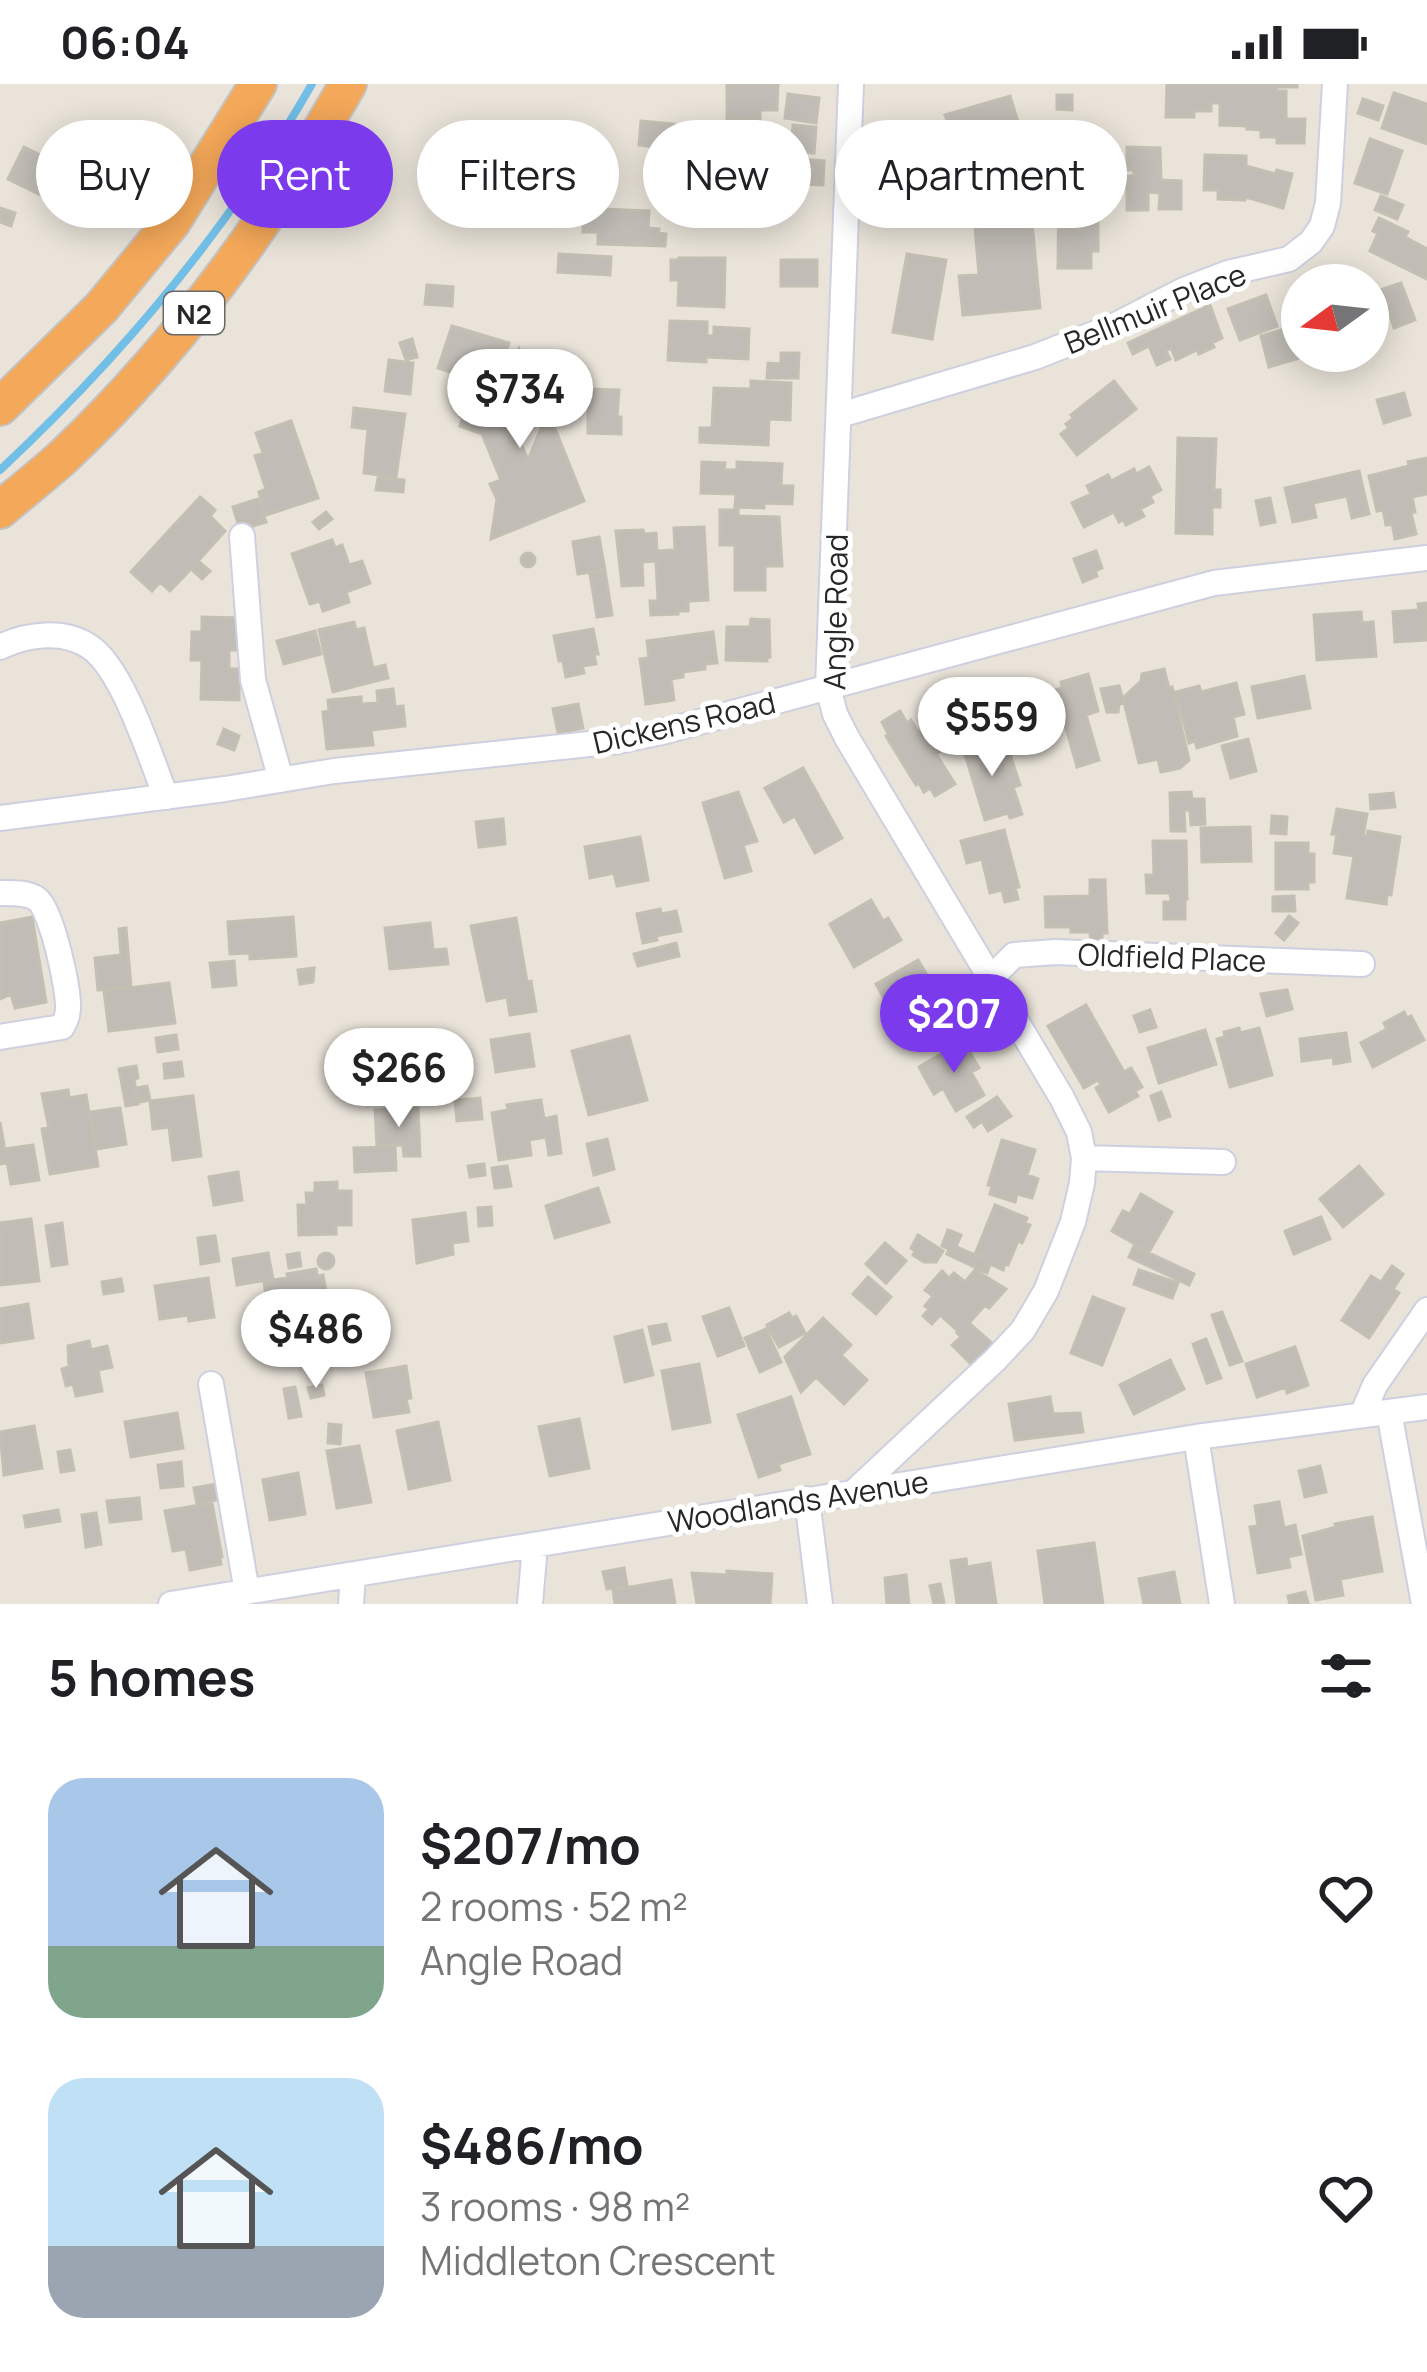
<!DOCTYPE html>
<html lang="en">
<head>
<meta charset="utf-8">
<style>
  :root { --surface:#fff; --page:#f6f6f6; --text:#202124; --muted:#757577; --accent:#7c3aed }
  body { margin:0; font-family:Manrope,sans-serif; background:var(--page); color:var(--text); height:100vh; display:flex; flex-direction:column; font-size:45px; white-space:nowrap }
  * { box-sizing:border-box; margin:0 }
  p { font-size:39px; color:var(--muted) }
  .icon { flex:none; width:66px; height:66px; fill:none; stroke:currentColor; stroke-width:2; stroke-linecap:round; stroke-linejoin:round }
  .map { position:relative; height:1520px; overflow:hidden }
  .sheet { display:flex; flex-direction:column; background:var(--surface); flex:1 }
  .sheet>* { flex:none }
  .top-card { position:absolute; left:36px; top:36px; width:1356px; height:108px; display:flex; gap:24px }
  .needle { width:78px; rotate:255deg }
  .tools { position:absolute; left:1281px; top:180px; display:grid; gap:24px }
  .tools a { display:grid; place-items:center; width:108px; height:108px; border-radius:50%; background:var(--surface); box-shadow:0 6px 30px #0003; font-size:60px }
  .price { position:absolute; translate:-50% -102px; padding:0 27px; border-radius:42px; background:#fff; color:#222; font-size:39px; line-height:78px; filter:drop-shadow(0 3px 6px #0008) }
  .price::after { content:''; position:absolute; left:50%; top:72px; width:36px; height:27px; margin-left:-18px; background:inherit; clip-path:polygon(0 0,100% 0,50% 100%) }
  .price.current { background:var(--accent); color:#fff }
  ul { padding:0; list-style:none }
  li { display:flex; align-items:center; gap:36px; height:300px; padding:0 48px }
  li span { display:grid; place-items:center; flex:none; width:336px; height:240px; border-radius:36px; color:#555 }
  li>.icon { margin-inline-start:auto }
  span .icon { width:144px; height:144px; fill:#fffc; stroke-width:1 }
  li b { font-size:51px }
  h2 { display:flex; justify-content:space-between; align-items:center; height:144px; padding:0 48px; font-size:51px }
  .tag { padding:0 42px; border-radius:54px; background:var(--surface); box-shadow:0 6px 30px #0003; font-size:42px; line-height:108px }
  .tag.current { background:var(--accent); color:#fff }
  .status { display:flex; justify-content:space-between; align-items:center; height:84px; padding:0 60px; background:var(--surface); direction:ltr }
  .status svg { height:33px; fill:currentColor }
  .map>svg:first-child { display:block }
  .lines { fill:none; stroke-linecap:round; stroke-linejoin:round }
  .stream { stroke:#71bee6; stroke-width:8 }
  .building { fill:#c1bdb6; stroke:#c4bfb3; stroke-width:3 }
  .minor-casing { stroke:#ced0df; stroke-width:28 }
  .highway-casing { stroke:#c3c3c3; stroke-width:40 }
  .minor { stroke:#fff; stroke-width:24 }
  .highway { stroke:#f4a859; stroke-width:36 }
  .labels { text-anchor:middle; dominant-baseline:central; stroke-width:10; stroke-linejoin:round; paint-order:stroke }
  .shield { fill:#fff; stroke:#686868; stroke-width:3 }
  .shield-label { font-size:27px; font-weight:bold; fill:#272727 }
  .street-label { font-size:30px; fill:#272727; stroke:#fff }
</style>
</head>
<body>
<div class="status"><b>06:04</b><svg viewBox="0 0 49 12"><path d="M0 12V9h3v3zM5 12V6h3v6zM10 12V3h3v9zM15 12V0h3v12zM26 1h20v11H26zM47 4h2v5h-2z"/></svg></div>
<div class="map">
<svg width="1427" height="1520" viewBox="0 0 1427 1520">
  <rect width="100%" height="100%" fill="#e9e3d9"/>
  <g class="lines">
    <path class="stream" d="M0,386C122,272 229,145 312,0"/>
  </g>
  <path class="building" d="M727,0H778L777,26H760V36L727,35Z
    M1167,0H1297V3H1276V7H1286V35H1305L1304,59H1277V53H1261V46L1247,45V42L1220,41V19H1211V27H1194V33H1166Z
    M1394,9L1427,20V60L1382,44Z
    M788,10L819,14L816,39L785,34Z
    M1057,11H1072V26L1057,25Z
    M1010,12L1019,41L955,60L956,63L934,69L927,45L948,39L945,31Z
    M1363,15L1383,22L1378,36L1358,29Z
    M641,37L674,40L671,65L639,61Z
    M793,41L816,43L814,69L791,68Z
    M691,42L729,44L728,60H722V70H731L730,93L676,90L677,69H690Z
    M1370,55L1402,67L1387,110L1355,99Z
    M24,63L65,83L49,115L8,95Z
    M1127,63L1160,64L1161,96L1181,97V125H1159L1160,109L1148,108V126H1127V92H1134V86H1127Z
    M1205,71L1246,72V82L1275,90L1277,86L1292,90L1283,124L1246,113L1245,116L1218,115V106H1204Z
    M799,75L824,77L823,101L798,100Z
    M958,78H981V89H1005L1004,121H980V130H958V118H947V106H938V85H958Z
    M1059,96H1067V103H1091V120H1098V167H1091V184H1058Z
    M539,100L563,101L561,126L538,125Z
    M1381,112L1403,121L1397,135L1375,126Z
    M584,119H600V125L649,127L648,144L659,145L658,149L666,150L665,162L598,160V148H583Z
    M0,124L15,129L11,142L0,138Z
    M1379,134L1408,148L1405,153L1427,165V195L1370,167L1378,149L1373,147Z
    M1032,138L1040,224L963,231L959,192L979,191L975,143Z
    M559,170L611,173L610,191L558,188Z
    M907,170L946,176L932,255L893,248Z
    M679,174H725L724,223L678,221L679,196H671V176H679Z
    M781,176H817V202H781Z
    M1401,199L1415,236L1394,244L1389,228L1368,236V210Z
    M427,201L453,203L452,222L425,220Z
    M1266,211L1277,242L1240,256L1228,225Z
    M1210,221L1222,254L1212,259L1214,263L1199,270L1197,266L1176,276L1171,264L1166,267L1170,275L1157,281L1149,262L1133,270L1128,259Z
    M670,237L707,238V252H714V243L749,245L748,275L706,273V278L668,276Z
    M1302,240V267H1323L1269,283L1261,252Z
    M452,242L509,259L499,292L475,284L463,292L438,284Z
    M412,255L417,273L406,276L400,259Z
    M519,265L539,314L524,347L517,350L528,376L548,327L584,417L491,455L497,415L490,400L501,396L482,350L460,342L463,333L460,332L475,298L487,294L489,299L507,292Z
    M781,269H799L798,294H767L768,279L781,280Z
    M389,276L413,279L410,310L385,307Z
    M751,297L791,299L790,336L769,335L768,361L700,358V344H712L714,304L751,305Z
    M1114,297L1136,325L1077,371L1061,350L1069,344L1066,340L1074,334L1071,331Z
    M588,305L619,306L617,333H621V350L588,349Z
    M1404,309L1410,331L1384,339L1377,316Z
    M354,324L405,330L396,393L364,389L368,345L352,343Z
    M291,337L318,414L266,431L259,408L266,405L255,372L263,369L256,349Z
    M1178,354L1216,355L1214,406H1220V423H1212V450L1176,449Z
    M1427,374V410L1412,413L1415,428L1411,429L1416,450L1395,455L1392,439L1386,441L1383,425L1377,427L1369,392L1409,382L1408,378Z
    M702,378L725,379L724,386H737V378L782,380L781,402H793L792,420L764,419V424L735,423L736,410L701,409Z
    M1149,383L1161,406L1150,412L1153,418L1140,425L1144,432L1126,441L1123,435L1119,438L1114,428L1084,443L1072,419L1091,410L1087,402L1108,391L1111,397L1134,385L1136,390Z
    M1359,387L1369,430L1352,434L1347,412L1313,419L1316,433L1293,438L1285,404Z
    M378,394L404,396L403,408L376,406Z
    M200,413L215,426L210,432L225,447L198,477L210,487L202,495L191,485L170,507L160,498L152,507L131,488Z
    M1270,414L1275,438L1261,441L1256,417Z
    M258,415L266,438L240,446L233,423Z
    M720,426H738V432L779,433L782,482H765V506H735V461H720Z
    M326,428L332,435L319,445L313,438Z
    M704,443L708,516L688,517V527H678V530L651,531L650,517H658L656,477L642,478L643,501L622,502L616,447L643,446L644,450L656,449L657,467L675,466L674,444Z
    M599,453L605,486L578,490L573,458Z
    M332,456L335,464L342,461L349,481L362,477L370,499L346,508L349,518L323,527L320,517L310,520L292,470Z
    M1096,467L1102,484L1095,487L1097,492L1083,498L1074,475Z
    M521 476a7 7 0 1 1 14 0a7 7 0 1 1-14 0Z
    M605,487L612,531L597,533L590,490Z
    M1427,519V556L1395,558L1393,528L1419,526L1418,520Z
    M1361,528L1362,539L1373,538L1376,572L1317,576L1314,531Z
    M202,533L241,534V566H229V585H239V616L201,615L202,576H191L192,548H202Z
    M751,535L769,536L770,573H767V577L726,576L727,543H750Z
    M354,538L356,546L364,544L373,584L385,581L388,594L333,608L319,546Z
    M593,545L598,570H594L596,580L582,582L584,589L566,593L563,577H559L554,552Z
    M315,547L321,570L284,580L277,557Z
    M713,548L717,579L705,580V585L683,588V593L671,595L674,616L646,620L640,575L649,574L647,557Z
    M1164,585L1169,604L1172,603L1189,676L1180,684L1161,688L1158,675L1139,679L1123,614L1141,597L1142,590Z
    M1088,590L1098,627L1086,631L1099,676L1077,683L1064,637L1044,643L1035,612L1062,604L1061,598Z
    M1304,592L1310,624L1258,634L1252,603Z
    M1236,599L1244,630L1233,633L1237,652L1197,664L1195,657L1189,659L1176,608L1199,602L1201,608Z
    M1119,602L1124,619L1119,620L1118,628H1107L1101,605Z
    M393,605L395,623L403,622L405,642L371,646L373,661L327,665L323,628L329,627L328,616L361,613V620L378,619L377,607Z
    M578,620L583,644L558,649L553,625Z
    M900,627L907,639L911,636L918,648L922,646L929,658L945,649L952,660L936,670L955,700L935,712L930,704L924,708L919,699L916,701L886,652L889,651L882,638Z
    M224,645L239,652L234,666L218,660Z
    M985,649L993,675L1010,670L1020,701L1013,703L1022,730L1010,734L1008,729L985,736L961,657Z
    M1248,655L1256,687L1231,694L1222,662Z
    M803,684L842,754L815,769L795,732L784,738L765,704Z
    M738,708L757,757L743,761L751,787L725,794L703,719Z
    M1191,708L1192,715H1204L1205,740L1191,741L1190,726H1184L1185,747H1171L1170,709Z
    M1393,709L1395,723L1371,725L1370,711Z
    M1337,725L1367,730L1363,752H1367L1368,747L1400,753L1391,811L1387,810L1386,820L1347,814L1354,772L1334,769L1337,750H1332Z
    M1272,732L1287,733L1286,750L1271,749Z
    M503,735L505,760L479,763L476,738Z
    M1250,743L1251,777L1202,778L1201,744Z
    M1004,746L1019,803L1015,804L1018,815L1005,818L1002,806L990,809L982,775L967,779L961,757Z
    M640,753L648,796L617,802L614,789L590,794L585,763Z
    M1153,757H1186L1187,815H1185V835H1164V818H1171L1170,809H1147L1146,791H1154Z
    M1276,759H1308V770H1314V798H1308V805H1276Z
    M1090,796H1105L1107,849H1102V864L1091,865L1090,848H1071V843H1046L1045,813L1090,812Z
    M1294,812L1295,827H1273V813Z
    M871,816L883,837L888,834L901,856L854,883L830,840Z
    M660,825L661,830L676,827L681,847L656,852L657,856L643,859L637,830Z
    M1289,832L1298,839L1284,856L1276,849Z
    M32,833L46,918L15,924L11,910L0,915V839Z
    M293,833L296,872L250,875V869L230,870L228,838Z
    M516,834L527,898L531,897L536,927L510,931L507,913L487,917L471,842Z
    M430,839L433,866L446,865L448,880L390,885L385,844Z
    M126,844L131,903L98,906L95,874L121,871L119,845Z
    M676,859L679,872L638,882L634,870Z
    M918,876L933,901L890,925L876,900Z
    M234,877L236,901L213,903L210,879Z
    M314,884L313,898L300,900L298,886Z
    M169,899L175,939L109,947L104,907Z
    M941,899L955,922L931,936L917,913Z
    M1287,906L1292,925L1267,932L1261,910Z
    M1086,921L1124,988L1131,984L1142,1003L1135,1007L1138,1012L1109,1028L1096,1004L1101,1001L1098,996L1084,1004L1048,942Z
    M1150,926L1156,943L1140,948L1134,932Z
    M1404,928L1407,934L1411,932L1424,956L1373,983L1361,959L1387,945L1384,939Z
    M1239,944L1240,949L1259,944L1272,991L1230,1003L1217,955L1225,953L1224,948Z
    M1205,946L1216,980L1159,999L1148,964Z
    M1346,949L1350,977L1334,980L1333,973L1302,977L1300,955Z
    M529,950L534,982L496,988L491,956Z
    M176,951L178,965L158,968L156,954Z
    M629,952L647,1016L589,1031L572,967Z
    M963,957L979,984L971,988L984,1011L956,1027L943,1004L934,1010L919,983Z
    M181,978L183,992L165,994L164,980Z
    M136,982L138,994L134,995L138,1020L126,1022L119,985Z
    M147,1002L150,1016L140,1018L137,1004Z
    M68,1006L69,1014L86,1011L98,1082L50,1090L42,1045L49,1044L42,1010Z
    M1161,1008L1170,1032L1159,1036L1151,1012Z
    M193,1012L201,1072L173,1076L169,1043L153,1045L150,1017Z
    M997,1013L1011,1032L988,1047L982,1037L974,1043L967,1033Z
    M480,1014L482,1035L457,1037L455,1016Z
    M541,1016L544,1035L556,1032L561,1069L549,1071L546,1053L529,1056L531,1071L499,1076L492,1029L508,1026L507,1021Z
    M120,1024L126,1060L97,1065L91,1028Z
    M418,1024L420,1072H404L403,1061L377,1062L375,1026Z
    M0,1038L7,1079L0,1080Z
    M607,1055L614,1085L594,1091L587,1060Z
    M1002,1056L1035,1066L1027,1091L1038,1095L1032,1114L1017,1110L1015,1118L990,1110L992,1102L988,1101Z
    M33,1061L39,1096L11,1100L5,1065Z
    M395,1063L396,1086L355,1088L354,1064Z
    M484,1080L485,1091L470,1093L468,1082Z
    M507,1082L511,1102L495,1104L492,1084Z
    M1359,1082L1383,1110L1343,1143L1320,1115Z
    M238,1088L242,1116L214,1121L209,1093Z
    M337,1098V1107H351V1141H336V1150L299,1151L298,1121H307L306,1109H315V1099Z
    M598,1104L609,1138L555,1154L546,1122Z
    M1141,1110L1172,1128L1149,1168L1112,1147L1123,1127L1130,1130Z
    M995,1121L1027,1134L1025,1139L1030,1141L1022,1159L1018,1157L1008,1181L1005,1180L1003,1186L990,1180L987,1189L947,1170L949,1165L942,1162L948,1146L961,1151L956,1163L985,1175L986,1172L976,1168Z
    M491,1123L492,1141L479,1142L478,1124Z
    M465,1129L468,1157L452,1159L453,1170L417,1179L413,1136Z
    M1321,1133L1330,1155L1294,1170L1285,1147Z
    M31,1135L39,1197L0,1201V1139Z
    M62,1139L67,1180L52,1182L46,1142Z
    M918,1151L943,1167L936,1178H924L913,1171L915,1167L911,1164Z
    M215,1152L219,1177L201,1180L198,1154Z
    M885,1159L906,1177L886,1199L866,1180Z
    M1134,1162L1194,1190L1189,1201L1129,1173Z
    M268,1169L273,1195L237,1201L233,1175Z
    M299,1169L301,1182L289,1184L287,1171Z
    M318 1177a8 8 0 1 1 16 0a8 8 0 1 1-16 0Z
    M1392,1182L1403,1190L1393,1205L1399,1209L1369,1254L1342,1236L1371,1192L1381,1198Z
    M316,1185L317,1192L323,1191L328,1218L268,1228L264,1197L288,1194L287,1190Z
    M975,1186L1006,1205L989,1224L985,1221L969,1239L994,1261L973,1282L952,1261L961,1253L957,1249L959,1248L940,1231L932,1240L923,1232L929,1225L925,1222L933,1212L925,1206L942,1187L949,1194L954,1189L965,1198Z
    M1139,1186L1178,1199L1172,1214L1134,1200Z
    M868,1193L891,1213L876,1230L853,1210Z
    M208,1194L214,1233L189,1237L188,1231L160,1235L155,1202Z
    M121,1195L123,1207L104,1210L102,1198Z
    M1093,1213L1124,1225L1102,1281L1071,1269Z
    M28,1220L33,1254L0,1259V1225Z
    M729,1224L744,1262L718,1272L703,1233Z
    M1222,1228L1242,1277L1230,1281L1212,1231Z
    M789,1229L792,1234L796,1232L805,1249L779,1263L767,1241Z
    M823,1234L851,1261L841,1271L867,1296L844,1320L816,1293L801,1308L785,1273Z
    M666,1240L670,1256L653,1260L649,1243Z
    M766,1245L781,1278L760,1288L745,1254Z
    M642,1246L653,1291L625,1298L615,1253Z
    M1206,1255L1221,1294L1207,1299L1193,1260Z
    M89,1257L91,1266L107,1262L112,1283L98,1286L102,1307L76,1312L73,1300L66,1302L62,1285L69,1283L68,1262Z
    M1295,1263L1308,1301L1287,1309L1286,1303L1257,1313L1246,1280Z
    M1170,1276L1184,1305L1134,1330L1120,1301Z
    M699,1280L710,1338L673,1345L662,1287Z
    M406,1282L411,1314L406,1315L409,1328L374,1333L366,1289Z
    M322,1301L324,1311L311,1314L308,1304Z
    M295,1303L301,1332L289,1334L284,1305Z
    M791,1313L810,1370L778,1380L780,1386L759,1393L738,1331Z
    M1050,1313L1053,1330L1080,1329L1083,1348L1015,1356L1009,1320Z
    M177,1329L183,1364L131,1373L125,1338Z
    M579,1335L589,1384L550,1392L539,1343Z
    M438,1338L450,1396L409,1405L397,1347Z
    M329,1340L341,1341L340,1360L328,1359Z
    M34,1342L42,1384L4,1391L0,1348Z
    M359,1362L371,1418L337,1424L327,1367Z
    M70,1366L74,1386L61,1388L58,1368Z
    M181,1378L183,1402L161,1404L158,1381Z
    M1320,1382L1326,1408L1305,1413L1299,1387Z
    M298,1389L305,1430L270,1436L263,1396Z
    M217,1400L220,1415L197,1420L194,1404Z
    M139,1414L141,1435L110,1438L107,1417Z
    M1279,1418L1284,1444L1295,1441L1301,1470L1288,1473L1290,1483L1258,1489L1250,1443L1258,1442L1255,1422Z
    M212,1419L222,1473L220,1474L221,1480L190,1486L186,1465L173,1467L165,1427Z
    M58,1426L60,1437L26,1443L24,1432Z
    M96,1429L101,1460L86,1463L82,1431Z
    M1372,1433L1382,1487L1340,1495L1343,1511L1316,1516L1303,1452L1336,1443L1335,1440Z
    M1094,1459L1103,1520H1045L1038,1467Z
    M966,1475L967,1483L990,1479L996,1520H957L951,1477Z
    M624,1484L627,1501L607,1505L603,1488Z
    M727,1487L772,1490L770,1520H697L692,1489L727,1491Z
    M1174,1488L1180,1520H1144L1139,1495Z
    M906,1491L909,1520H887L885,1494Z
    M671,1496L675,1520H615L613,1506Z
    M940,1500L944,1518L934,1520L930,1502Z
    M1305,1508L1308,1519L1290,1520L1288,1512Z"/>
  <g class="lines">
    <g class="minor-casing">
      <path id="minor" d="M851,0L828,603L835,630L847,654L1062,1014L1079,1048L1084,1074L1082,1099L1073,1138L1046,1207L1023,1246L995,1276L854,1408
        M840,331L1035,273L1114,242L1184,206L1228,189L1289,175L1311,158L1322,142L1328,119L1335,0
        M242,452L253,596L281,696
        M0,563C27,550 64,545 90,563C123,585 151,675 166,713
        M0,734L225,705L334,687L618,657L666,647L1214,499L1427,474
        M0,809C12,809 27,808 37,815C52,826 69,906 68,925C67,934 66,935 62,943L0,953
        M992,893L1014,871L1055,868L1362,880
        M1084,1074L1223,1078
        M211,1300L247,1508
        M1389,1328L1424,1520
        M1362,1331L1375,1301L1427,1226
        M1196,1353L1222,1520
        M807,1415L820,1520
        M171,1520L1196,1353L1427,1323
        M351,1520L353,1491
        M530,1520L535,1461"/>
    </g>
    <g class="highway-casing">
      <path id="highway" d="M0,323L101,224L172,138L258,0
        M0,426C21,408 43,391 63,373C177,265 271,136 348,0"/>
    </g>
    <use href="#minor" class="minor"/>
    <use href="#highway" class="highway"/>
  </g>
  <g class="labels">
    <rect class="shield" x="164" y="208" width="60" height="42" rx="9"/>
    <g class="shield-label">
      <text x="194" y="229">N2</text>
    </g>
    <g class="street-label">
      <text transform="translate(1155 224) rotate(-22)">Bellmuir Place</text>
      <text transform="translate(835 528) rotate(-89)">Angle Road</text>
      <text transform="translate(684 638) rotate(-13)">Dickens Road</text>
      <text transform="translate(1172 873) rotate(2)">Oldfield Place</text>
      <text transform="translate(798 1417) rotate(-9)">Woodlands Avenue</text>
    </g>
  </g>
</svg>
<div class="tools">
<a><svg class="needle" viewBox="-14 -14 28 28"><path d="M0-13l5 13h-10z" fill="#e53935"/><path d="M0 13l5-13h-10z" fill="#757577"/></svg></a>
</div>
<b class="price" style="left:520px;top:367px">$734</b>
<b class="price" style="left:992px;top:695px">$559</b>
<b class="price current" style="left:954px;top:992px">$207</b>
<b class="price" style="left:399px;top:1046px">$266</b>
<b class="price" style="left:316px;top:1307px">$486</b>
<div class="top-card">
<a class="tag">Buy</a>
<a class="tag current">Rent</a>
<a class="tag">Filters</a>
<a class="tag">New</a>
<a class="tag">Apartment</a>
</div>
</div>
<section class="sheet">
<h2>5 homes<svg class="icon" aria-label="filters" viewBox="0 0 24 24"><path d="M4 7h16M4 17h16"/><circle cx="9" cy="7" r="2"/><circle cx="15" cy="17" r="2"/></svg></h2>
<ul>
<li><span style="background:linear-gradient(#a9c7e8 70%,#7fa58c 0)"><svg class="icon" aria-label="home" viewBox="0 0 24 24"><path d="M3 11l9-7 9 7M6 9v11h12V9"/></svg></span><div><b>$207/mo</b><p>2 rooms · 52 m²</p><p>Angle Road</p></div><svg class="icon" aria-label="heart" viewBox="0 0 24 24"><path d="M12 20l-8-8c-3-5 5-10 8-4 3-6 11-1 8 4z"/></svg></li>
<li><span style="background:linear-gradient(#bfe0f5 70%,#9aa5b1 0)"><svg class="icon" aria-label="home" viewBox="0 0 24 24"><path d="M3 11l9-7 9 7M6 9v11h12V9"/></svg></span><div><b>$486/mo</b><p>3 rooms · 98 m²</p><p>Middleton Crescent</p></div><svg class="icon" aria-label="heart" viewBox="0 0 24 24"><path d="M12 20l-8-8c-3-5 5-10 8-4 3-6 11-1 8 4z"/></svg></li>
</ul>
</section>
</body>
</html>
